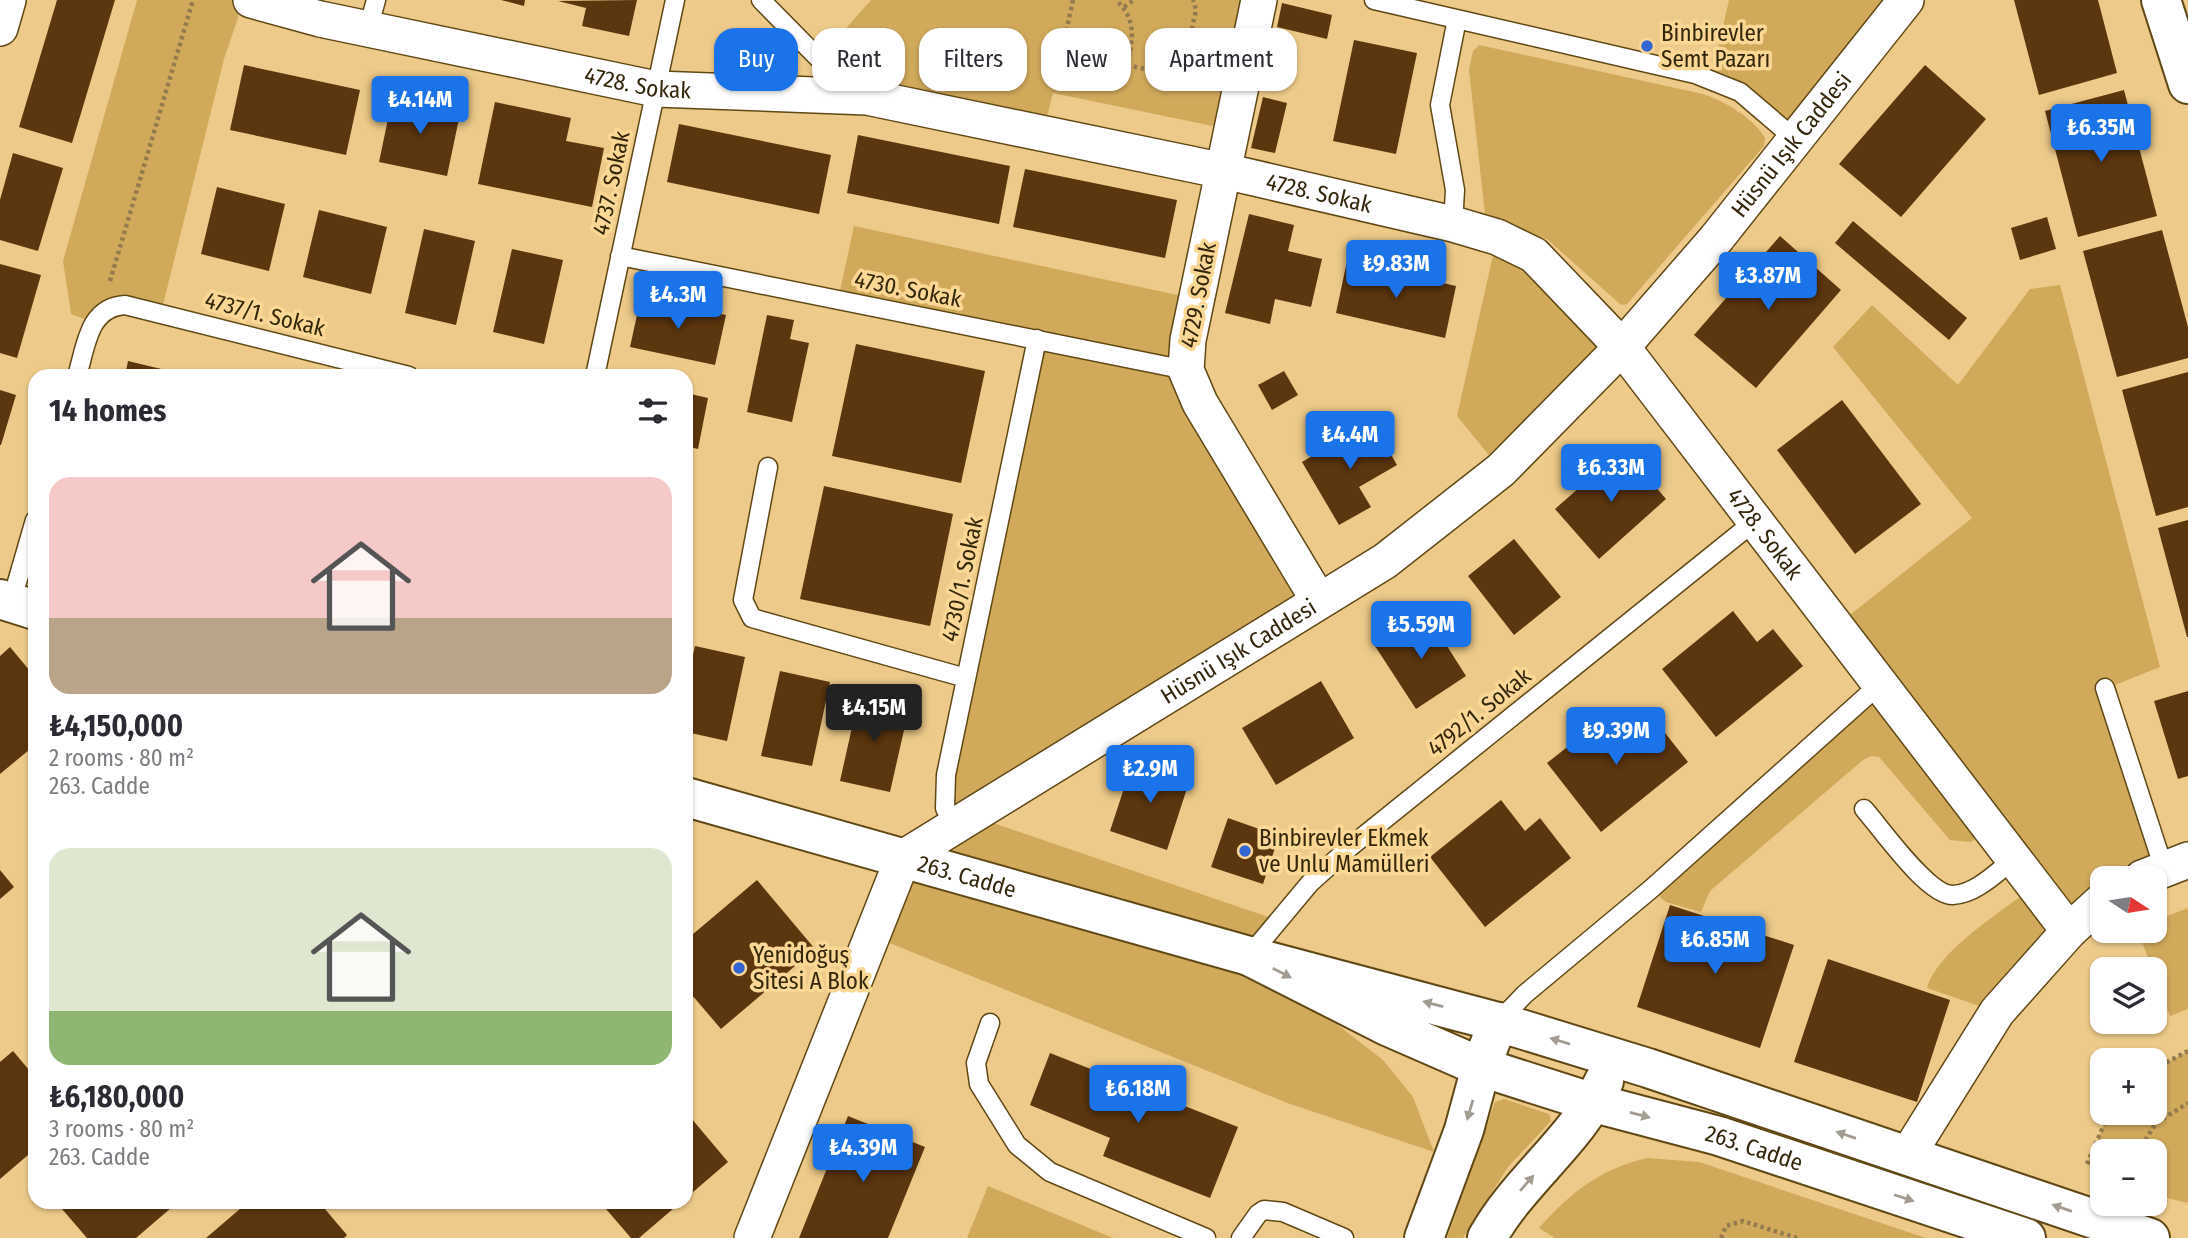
<!DOCTYPE html>
<html lang="en">
<head>
<meta charset="utf-8">
<style>
  :root { --surface:#fff; --page:#f7f7f7; --text:#2b2b33; --muted:#7c7c81; --accent:#1a73e8 }
  body { margin:0; font-family:"Fira Sans Condensed",sans-serif; background:var(--page); color:var(--text); height:100vh; display:flex; flex-direction:column; font-size:26px; white-space:nowrap }
  * { box-sizing:border-box; margin:0 }
  p { font-size:23px; color:var(--muted) }
  .icon { flex:none; width:38px; height:38px; fill:none; stroke:currentColor; stroke-width:2; stroke-linecap:round; stroke-linejoin:round }
  .map { position:relative; flex:1; overflow:hidden }
  .details { position:absolute; left:28px; top:369px; width:665px; height:840px; display:flex; flex-direction:column; background:var(--surface); border-radius:21px; box-shadow:0 2px 5px #0004 }
  .details>* { flex:none }
  .hud { position:absolute; left:714px; top:28px; width:665px; height:63px; display:flex; gap:14px }
  .needle { width:46px; rotate:102deg }
  .fabs { position:absolute; left:2090px; top:866px; display:grid; gap:14px }
  .fabs a { display:grid; place-items:center; width:77px; height:77px; border-radius:14px; background:var(--surface); box-shadow:0 2px 5px #0004; font-size:35px }
  .price { position:absolute; translate:-50% -60px; padding:0 16px; border-radius:7px; background:var(--accent); color:#fff; font-size:23px; line-height:46px; filter:drop-shadow(0 2px 4px #0008) }
  .price::after { content:''; position:absolute; left:50%; top:42px; width:21px; height:16px; margin-left:-10px; background:inherit; clip-path:polygon(0 0,100% 0,50% 100%) }
  .price.on { background:#222; color:#fff }
  ul { padding:0; list-style:none }
  li { display:grid; align-content:center; gap:14px; height:371px; padding:0 21px }
  li span { display:grid; place-items:center; height:217px; border-radius:21px; color:#555 }
  li>.icon { margin-inline-start:auto }
  span .icon { width:126px; height:126px; fill:#fffc; stroke-width:1 }
  li b { font-size:30px }
  h2 { display:flex; justify-content:space-between; align-items:center; height:84px; padding:0 21px; font-size:30px }
  .pill { padding:0 24px; border-radius:21px; background:var(--surface); box-shadow:0 2px 5px #0004; font-size:24px; line-height:63px }
  .pill.on { background:var(--accent); color:#fff }
  .map>svg:first-child { display:block }
  .green { fill:#d0a95b }
  .building { fill:#5c360e }
  .lines { fill:none; stroke-linecap:round; stroke-linejoin:round }
  .service-casing { stroke:#604815; stroke-width:21 }
  .minor-casing { stroke:#604815; stroke-width:38 }
  .tertiary-casing { stroke:#604815; stroke-width:42 }
  .secondary-casing { stroke:#604815; stroke-width:42 }
  .path { stroke:#947b4d; stroke-width:4.5; stroke-dasharray:3.5 3.5; stroke-linecap:butt }
  .service { stroke:#fff; stroke-width:18 }
  .minor { stroke:#fff; stroke-width:35 }
  .tertiary { stroke:#fff; stroke-width:38 }
  .secondary { stroke:#fff; stroke-width:38 }
  .oneway { fill:#a39d91 }
  .poi-dot { fill:#3366d5; stroke:#fad795; stroke-width:2.5 }
  .labels { text-anchor:middle; dominant-baseline:central; stroke-width:7; stroke-linejoin:round; paint-order:stroke }
  .poi-label { font-size:23px; fill:#33260b; stroke:#fad795; text-anchor:start }
  .street-label { font-size:23px; fill:#33260b; stroke:#fad795 }
</style>
</head>
<body>
<div class="map">
<svg width="2188" height="1238" viewBox="0 0 2188 1238">
  <rect width="100%" height="100%" fill="#edca89"/>
  <path class="green" d="M137,0H244L224,59L161,313L134,306L93,322L71,314L63,261Z
    M871,0H1259L1232,130L1053,93L1043,133L840,94L820,58Z
    M1729,0H1906L1795,139L1711,79Z
    M1479,45L1703,94C1724,101 1754,118 1765,138L1764,146L1627,304L1621,305L1548,240L1485,214L1469,70L1473,51Z
    M854,226L1196,299L1188,340L1319,601L973,816L1277,920L1249,956L1383,1060L1413,1097L1434,1152L1290,1104L872,936L903,858L954,827L945,808L1037,340L838,300Z
    M1497,237L1622,347L1501,470L1457,416Z
    M2060,285L2160,667L2105,689L2164,869L2142,878H2102V901L1997,1012L1927,988C1939,949 2003,911 2034,886L1990,828L1971,842L1950,840L1879,757L1871,756L1863,760L1710,891L1701,912L1666,902L1651,889L1879,684L1836,626L1972,518L1833,347L1872,305L1958,385L2030,289Z
    M2188,908V1009L2170,1016L2138,931H2154V921Z
    M2188,1051V1203L2154,1195V1152H2102V1173L2087,1164L2109,1113H2154V1069Z
    M1504,1099L1549,1114L1551,1121L1508,1167L1463,1238H1447L1495,1102Z
    M1647,1158L1699,1162L1926,1238H1555L1539,1228C1570,1193 1600,1169 1647,1158Z
    M988,1186L1113,1238H967Z"/>
  <path class="building" d="M57,0H115L72,143L19,127Z
    M501,0H525L524,6Z
    M637,0L629,36L582,26L586,8L558,1Z
    M2014,0H2098L2117,73L2039,95Z
    M1282,3L1332,15L1327,39L1277,27Z
    M1354,40L1417,53L1396,154L1333,141Z
    M244,65L360,90L346,155L230,130Z
    M1925,65L1986,119L1901,217L1839,164Z
    M2124,90L2157,216L2078,237L2045,111Z
    M393,95L461,109L447,176L379,162Z
    M1263,97L1287,103L1275,153L1251,148Z
    M495,102L571,118L566,141L604,148L592,207L478,184Z
    M679,124L831,155L819,214L667,182Z
    M858,135L1010,166L999,224L847,193Z
    M13,153L63,168L38,251L0,240V200Z
    M1025,169L1177,200L1165,258L1013,227Z
    M217,187L285,204L269,271L201,254Z
    M319,210L387,227L371,294L303,277Z
    M1249,214L1294,225L1288,251L1322,259L1311,307L1275,299L1270,324L1225,313Z
    M2047,217L2056,249L2020,260L2011,228Z
    M1853,221L1967,318L1949,340L1835,243Z
    M424,229L475,241L456,325L405,313Z
    M2162,230L2188,327V358L2117,377L2083,251Z
    M1780,236L1841,290L1756,388L1694,335Z
    M512,249L563,260L544,344L493,332Z
    M1347,261L1456,286L1445,338L1336,313Z
    M0,264L41,275L17,358L0,353Z
    M641,297L726,315L715,365L630,347Z
    M767,315L794,320L790,339L809,343L792,422L747,412Z
    M856,344L985,371L961,483L832,456Z
    M128,361L178,373V376H125Z
    M1284,371L1298,395L1272,410L1258,385Z
    M2188,372V507L2156,516L2122,390Z
    M0,390L16,395L1,445H0Z
    M686,393L708,398L698,449L686,446Z
    M1842,400L1921,504L1855,554L1777,450Z
    M1372,421L1397,465L1359,487L1371,507L1339,525L1302,462Z
    M1623,449L1666,499L1599,559L1555,509Z
    M686,483L691,484L687,501H686Z
    M824,486L953,514L930,626L800,599Z
    M2188,520V637H2187L2158,528Z
    M1514,539L1561,597L1514,635L1468,576Z
    M1733,611L1757,642L1773,629L1803,666L1716,737L1662,669Z
    M1426,613L1466,676L1416,709L1375,646Z
    M695,646L745,657L727,741L686,732V687Z
    M10,647L35,677V745L0,774V656Z
    M780,671L830,682L812,766L761,756Z
    M1321,681L1354,738L1276,785L1242,728Z
    M2188,691V776L2178,779L2154,701Z
    M859,696L909,708L890,792L840,781Z
    M1618,707L1642,738L1658,724L1688,762L1601,832L1547,763Z
    M1133,761L1190,779L1167,850L1110,831Z
    M1501,800L1525,831L1540,818L1571,858L1485,927L1430,857Z
    M1228,818L1279,836L1263,884L1211,867Z
    M0,870L14,887L0,899Z
    M757,880L815,949L721,1029L686,988V940Z
    M1670,905L1794,945L1760,1048L1637,1007Z
    M1828,959L1950,1000L1917,1102L1794,1062Z
    M13,1051L35,1077V1149L0,1179V1062Z
    M1050,1053L1238,1127L1210,1198L1103,1156L1110,1138L1030,1105Z
    M686,1112L728,1162L686,1198Z
    M848,1116L925,1147L888,1238H799Z
    M56,1202H178L136,1238H87Z
    M248,1202H319L347,1235L344,1238H206Z
    M600,1202H681L639,1238H631Z"/>
  <g class="lines">
    <g class="service-casing">
      <path id="service" d="M761,0L828,68L840,94
        M1374,0L1695,74L1740,92L1795,139
        M368,29L376,0
        M1453,224L1455,190L1440,105L1457,19
        M620,256L1186,370
        M77,376C86,347 88,307 125,305L409,376
        M595,376L675,0
        M768,467L743,600L752,618L966,678
        M11,603L35,520
        M2105,688L2164,869
        M1864,809C1881,828 1928,896 1953,895C1976,894 1997,872 2014,859
        M954,827L945,808L946,775L1037,339
        M1249,956L1310,883L1350,847L1755,521
        M1498,1022L1525,994L1651,889L1880,684
        M990,1023L976,1063L979,1084L1017,1145L1050,1172L1206,1238
        M1241,1238L1258,1214L1264,1210L1283,1212L1344,1238"/>
    </g>
    <g class="minor-casing">
      <g id="minor">
        <path id="s1" d="M251,0L320,19L656,89L867,97L1224,171L1453,224L1497,237L1534,255L1622,347L2069,931"/>
        <path d="M1259,0L1188,340L1186,370L1200,403L1319,601"/>
        <path d="M0,28L8,0"/>
        <path d="M2142,878L2188,860"/>
        <path d="M1907,1156L1997,1012L2069,931L2102,901"/>
        <path id="s2" d="M752,1238L903,858L1385,561L1501,470L1622,347L1716,239L1906,0"/>
      </g>
    </g>
    <g class="tertiary-casing">
      <g id="tertiary">
        <path d="M2161,0L2188,84"/>
        <path d="M0,599L35,610"/>
        <path id="s3" d="M686,797L1249,956"/>
        <path d="M1481,1067L1387,1026L1249,956L1498,1022"/>
      </g>
    </g>
    <g class="secondary-casing">
      <g id="secondary">
        <path id="s4" d="M1481,1067L1594,1103L1719,1136L2026,1238"/>
        <path d="M1424,1238L1464,1130L1481,1067L1498,1022L1648,1068L2150,1238"/>
        <path d="M1487,1238C1519,1180 1577,1141 1604,1081"/>
      </g>
    </g>
    <path class="path" d="M1073,0L1062,51L1127,65C1133,40 1137,19 1116,0
      M1124,7L1134,0
      M1127,65L1205,82
      M1181,77L1196,10L1193,0
      M110,281L193,0
      M2154,1069L2188,1051
      M2138,1152L2156,1123L2188,1103
      M2087,1164L2109,1113
      M1721,1238L1726,1226L1743,1221L1797,1238"/>
    <use href="#service" class="service"/>
    <use href="#minor" class="minor"/>
    <use href="#tertiary" class="tertiary"/>
    <use href="#secondary" class="secondary"/>
  </g>
  <defs><path id="oneway-solid" d="M-6-.8H1V-3.2L6.5 0L1 3.2V.8H-6Z" transform="scale(1.75)"/></defs>
  <g class="oneway">
    <use href="#oneway-solid" transform="translate(1282 973) rotate(27)"/>
    <use href="#oneway-solid" transform="translate(1433 1004) rotate(-165)"/>
    <use href="#oneway-solid" transform="translate(1560 1041) rotate(-163)"/>
    <use href="#oneway-solid" transform="translate(1470 1110) rotate(106)"/>
    <use href="#oneway-solid" transform="translate(1640 1115) rotate(15)"/>
    <use href="#oneway-solid" transform="translate(1846 1135) rotate(-161)"/>
    <use href="#oneway-solid" transform="translate(1527 1183) rotate(-49)"/>
    <use href="#oneway-solid" transform="translate(1904 1198) rotate(18)"/>
    <use href="#oneway-solid" transform="translate(2062 1208) rotate(-161)"/>
  </g>
  <g class="poi-dot">
    <circle cx="1647" cy="46" r="7"/>
    <circle cx="1245" cy="851" r="7"/>
    <circle cx="739" cy="968" r="7"/>
  </g>
  <g class="labels">
    <g class="poi-label">
      <text x="1661" y="33">Binbirevler<tspan x="1661" dy="26">Semt Pazarı</tspan></text>
      <text x="1259" y="838">Binbirevler Ekmek<tspan x="1259" dy="26">ve Unlu Mamülleri</tspan></text>
      <text x="753" y="955">Yenidoğuş<tspan x="753" dy="26">Sitesi A Blok</tspan></text>
    </g>
    <g class="street-label">
      <text stroke="none"><textPath href="#s1" startOffset="396">4728. Sokak</textPath></text>
      <text stroke="none"><textPath href="#s2" startOffset="1559">Hüsnü Işık Caddesi</textPath></text>
      <text transform="translate(611 183) rotate(-78)">4737. Sokak</text>
      <text stroke="none"><textPath href="#s1" startOffset="1088">4728. Sokak</textPath></text>
      <text transform="translate(908 289) rotate(11)">4730. Sokak</text>
      <text transform="translate(1198 295) rotate(-79)">4729. Sokak</text>
      <text transform="translate(265 314) rotate(14)">4737/1. Sokak</text>
      <text stroke="none"><textPath href="#s1" startOffset="1675">4728. Sokak</textPath></text>
      <text transform="translate(962 579) rotate(-78)">4730/1. Sokak</text>
      <text stroke="none"><textPath href="#s2" startOffset="803">Hüsnü Işık Caddesi</textPath></text>
      <text transform="translate(1479 712) rotate(-39)">4792/1. Sokak</text>
      <text stroke="none"><textPath href="#s3" startOffset="292">263. Cadde</textPath></text>
      <text stroke="none"><textPath href="#s4" startOffset="285">263. Cadde</textPath></text>
    </g>
  </g>
</svg>
<div class="fabs">
<a><svg class="needle" viewBox="-14 -14 28 28"><path d="M0-13l5 13h-10z" fill="#e53935"/><path d="M0 13l5-13h-10z" fill="#7c7c81"/></svg></a>
<a><svg class="icon" aria-label="layers" viewBox="0 0 24 24"><path d="M12 4l9 5-9 5-9-5zM3 14l9 5 9-5"/></svg></a>
<a>+</a>
<a>−</a>
</div>
<b class="price" style="left:420px;top:136px">₺4.14M</b>
<b class="price" style="left:2101px;top:164px">₺6.35M</b>
<b class="price" style="left:1396px;top:300px">₺9.83M</b>
<b class="price" style="left:1768px;top:312px">₺3.87M</b>
<b class="price" style="left:678px;top:331px">₺4.3M</b>
<b class="price" style="left:1350px;top:471px">₺4.4M</b>
<b class="price" style="left:1611px;top:504px">₺6.33M</b>
<b class="price" style="left:1421px;top:661px">₺5.59M</b>
<b class="price on" style="left:874px;top:744px">₺4.15M</b>
<b class="price" style="left:1616px;top:767px">₺9.39M</b>
<b class="price" style="left:1150px;top:805px">₺2.9M</b>
<b class="price" style="left:1715px;top:976px">₺6.85M</b>
<b class="price" style="left:1138px;top:1125px">₺6.18M</b>
<b class="price" style="left:863px;top:1184px">₺4.39M</b>
<div class="hud">
<a class="pill on">Buy</a>
<a class="pill">Rent</a>
<a class="pill">Filters</a>
<a class="pill">New</a>
<a class="pill">Apartment</a>
</div>
<section class="details">
<h2>14 homes<svg class="icon" aria-label="filters" viewBox="0 0 24 24"><path d="M4 7h16M4 17h16"/><circle cx="9" cy="7" r="2"/><circle cx="15" cy="17" r="2"/></svg></h2>
<ul>
<li><span style="background:linear-gradient(#f6c9c9 65%,#b9a48a 0)"><svg class="icon" aria-label="home" viewBox="0 0 24 24"><path d="M3 11l9-7 9 7M6 9v11h12V9"/></svg></span><div><b>₺4,150,000</b><p>2 rooms · 80 m²</p><p>263. Cadde</p></div></li>
<li><span style="background:linear-gradient(#dfe7d0 75%,#8fb573 0)"><svg class="icon" aria-label="home" viewBox="0 0 24 24"><path d="M3 11l9-7 9 7M6 9v11h12V9"/></svg></span><div><b>₺6,180,000</b><p>3 rooms · 80 m²</p><p>263. Cadde</p></div></li>
</ul>
</section>
</div>
</body>
</html>
